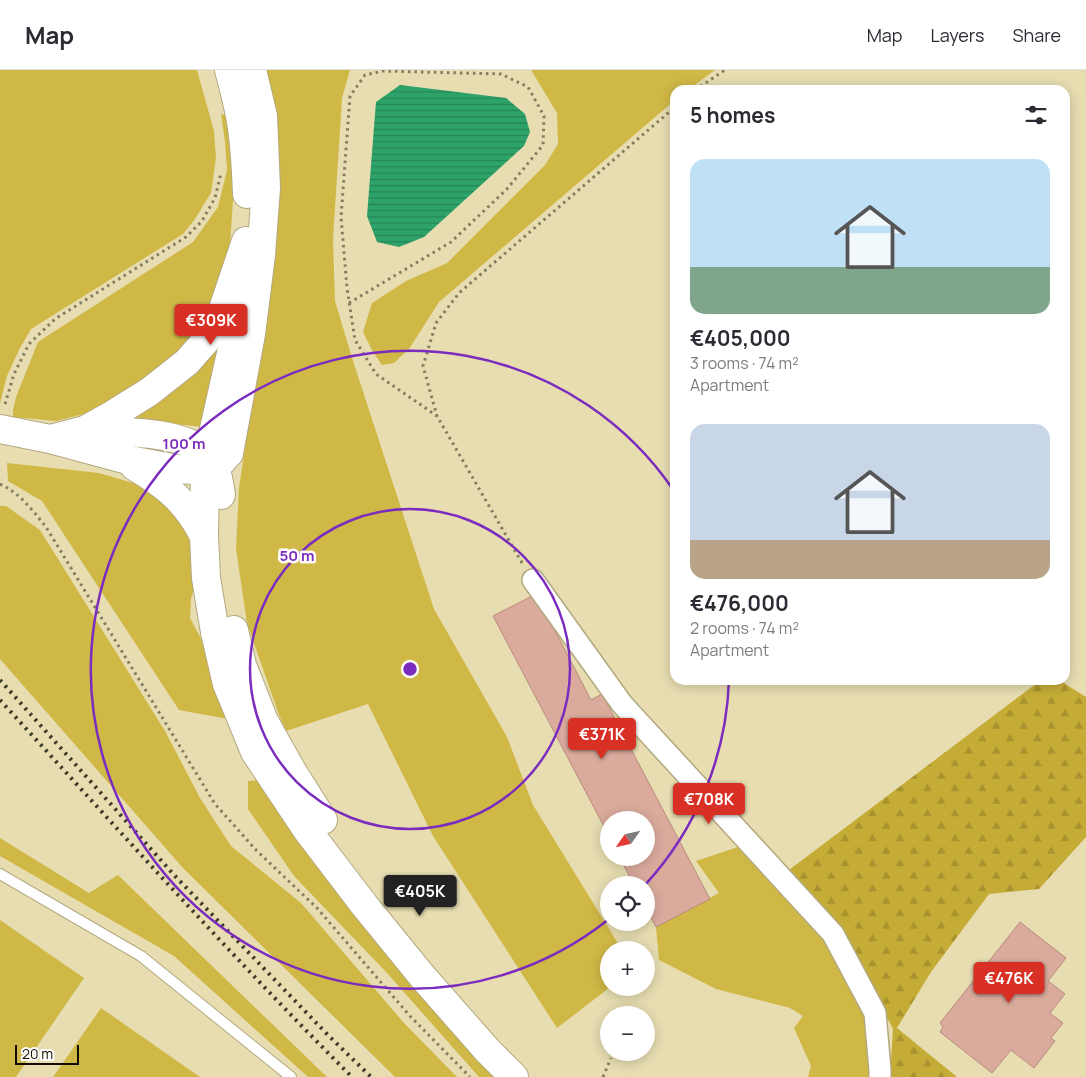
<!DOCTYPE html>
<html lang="en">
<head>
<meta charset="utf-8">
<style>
  :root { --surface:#fff; --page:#f7f7f7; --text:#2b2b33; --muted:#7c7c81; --line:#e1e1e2; --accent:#d93025 }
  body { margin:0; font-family:Manrope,sans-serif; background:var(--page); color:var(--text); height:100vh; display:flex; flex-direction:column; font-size:19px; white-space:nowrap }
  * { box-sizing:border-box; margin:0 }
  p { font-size:16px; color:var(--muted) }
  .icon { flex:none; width:28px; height:28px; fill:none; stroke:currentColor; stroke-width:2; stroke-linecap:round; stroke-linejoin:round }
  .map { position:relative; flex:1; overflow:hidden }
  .side { position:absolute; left:670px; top:15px; width:400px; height:600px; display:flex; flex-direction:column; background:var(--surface); border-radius:15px; box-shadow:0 2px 12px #0003 }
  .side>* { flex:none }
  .needle { width:32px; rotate:236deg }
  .fabs { position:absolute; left:600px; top:741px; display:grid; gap:10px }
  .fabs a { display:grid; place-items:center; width:55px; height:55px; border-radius:50%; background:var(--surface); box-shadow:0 2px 12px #0003; font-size:25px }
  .scale { position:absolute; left:15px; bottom:12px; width:64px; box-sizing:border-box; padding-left:5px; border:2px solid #100c01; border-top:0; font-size:14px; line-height:18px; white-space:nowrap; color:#100c01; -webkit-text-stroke:4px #fefdf9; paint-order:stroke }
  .price { position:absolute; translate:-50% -42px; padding:0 11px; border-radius:5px; background:var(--accent); color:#fff; font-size:16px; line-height:32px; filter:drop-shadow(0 1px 2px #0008) }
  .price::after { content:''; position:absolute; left:50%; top:30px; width:15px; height:11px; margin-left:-8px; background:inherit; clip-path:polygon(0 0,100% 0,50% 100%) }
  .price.current { background:#222; color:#fff }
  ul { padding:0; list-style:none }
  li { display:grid; align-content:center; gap:10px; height:265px; padding:0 20px }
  li span { display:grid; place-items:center; height:155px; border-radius:15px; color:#555 }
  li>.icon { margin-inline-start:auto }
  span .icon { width:90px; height:90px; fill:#fffc; stroke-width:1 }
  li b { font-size:21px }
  h2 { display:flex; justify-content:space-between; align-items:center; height:60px; padding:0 20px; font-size:21px }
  header { display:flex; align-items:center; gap:30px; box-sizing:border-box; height:70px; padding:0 25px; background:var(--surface); border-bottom:1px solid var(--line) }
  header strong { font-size:24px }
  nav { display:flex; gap:28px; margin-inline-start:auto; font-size:18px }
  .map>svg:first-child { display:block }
  .green { fill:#d0b846 }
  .forest { fill:url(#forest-firs) }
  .water { fill:url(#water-rules) }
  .building { fill:#daab9d; stroke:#b88b7d }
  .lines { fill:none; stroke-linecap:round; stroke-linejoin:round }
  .lane-casing { stroke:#b3a97f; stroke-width:12 }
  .street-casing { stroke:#b3a97f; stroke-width:24 }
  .secondary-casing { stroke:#b3a97f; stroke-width:30 }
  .primary-casing { stroke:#b3a97f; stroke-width:30 }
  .highway-casing { stroke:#b3a97f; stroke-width:30 }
  .path { stroke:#847c60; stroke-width:3; stroke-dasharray:2.5 4; stroke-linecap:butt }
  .lane { stroke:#fff; stroke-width:10 }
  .street { stroke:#fff; stroke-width:21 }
  .secondary { stroke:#fff; stroke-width:28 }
  .primary { stroke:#fff; stroke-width:28 }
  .highway { stroke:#fff; stroke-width:28 }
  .rail { stroke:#3f3a27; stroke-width:4; stroke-dasharray:2.5 5; stroke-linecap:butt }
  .ring { fill:none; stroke:#7b2cbf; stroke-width:2.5 }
  .centre { fill:#7b2cbf; stroke:#fefdf9; stroke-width:2.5 }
  .ring-label { font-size:15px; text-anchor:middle; font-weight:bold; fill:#7b2cbf; stroke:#fefdf9; stroke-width:5; stroke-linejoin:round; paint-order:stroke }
</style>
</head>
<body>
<header>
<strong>Map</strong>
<nav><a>Map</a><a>Layers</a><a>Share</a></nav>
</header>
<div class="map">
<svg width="1086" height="1007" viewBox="0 0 1086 1007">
  <defs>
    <pattern id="forest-firs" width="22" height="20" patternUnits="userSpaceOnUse" patternTransform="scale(1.25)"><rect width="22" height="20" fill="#c5ac36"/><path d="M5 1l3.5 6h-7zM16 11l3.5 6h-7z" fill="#a8932e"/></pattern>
    <pattern id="water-rules" width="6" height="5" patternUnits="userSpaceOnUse" patternTransform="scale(1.25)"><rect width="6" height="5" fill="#2da369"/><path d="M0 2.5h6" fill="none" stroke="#258354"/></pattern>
  </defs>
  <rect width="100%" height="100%" fill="#e7ddb1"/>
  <path class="green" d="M0,0H197L214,61L216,88L211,123L195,149L183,164L31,259L19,280L7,306L0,333Z
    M265,0H350L342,28L333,169L335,231L354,294L434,539L507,667L533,735L622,880H609V918L557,958L433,766L368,634L286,661L279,645L247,553L236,479L239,418L277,164V75L272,46H277Z
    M531,0H715L688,20H675V30L439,232L409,279L394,293L382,295L373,282L363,262L372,233L406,211L447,193L545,95L558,74L557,43Z
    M221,44L225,45L235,102L229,189L214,238L190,275L161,303L96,341L56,351L13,347V340L16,327L38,272L193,172L218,137L227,100L225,72Z
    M234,240L204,357L117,348Z
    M7,393L99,403L147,417L172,438L192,470L196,511L191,529L190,548L207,580L228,649L179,640L42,431L8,411Z
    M0,436H6L40,460L165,661L200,728L231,776L301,833L404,953L457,1007H395L183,798L0,589Z
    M263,710L499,1007H479L387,903L294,806L248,739V711Z
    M0,768L89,823L118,805L327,1007H308L174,886L0,786Z
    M744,775L817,858L865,942L870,986L869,1007H808L811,996L794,958L803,946L790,938L716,919L659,890L656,857L719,823L696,791Z
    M0,850L84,908L16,1007H0Z
    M101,938L200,1007H53Z"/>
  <path class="forest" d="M1041,610H1059L1086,627V767L1039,819L989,824L931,902L897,958L957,1007H890L893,959L849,876L802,813L789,800Z"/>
  <path class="water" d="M400,15L506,28L525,44L530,62L524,76L424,167L399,177L377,172L367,146L376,32Z"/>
  <path class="building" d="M536,524L591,630L602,624L710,829L656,857L646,838V815H634L620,788H646V750H609V766L493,546Z
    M1020,852L1066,888L1048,911L1065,924L1050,943L1063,953L1051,968L1055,971L1034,998L1011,980L992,1003L940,962L943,957L940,953Z"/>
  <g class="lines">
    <g class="lane-casing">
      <path id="lane" d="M0,804L141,886L291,1007"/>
    </g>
    <g class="street-casing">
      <path id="street" d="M533,510L622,634L833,864L875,943L880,1000V1007"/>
    </g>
    <g class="secondary-casing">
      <path id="secondary" d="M243,200L234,270L205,399L204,466L206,508L215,562L227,614L255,682L307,760L365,836L422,906L487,980L514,1007
        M234,560L242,595L264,651L292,701L323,750"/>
    </g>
    <g class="primary-casing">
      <path id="primary" d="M229,0C233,15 237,30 240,46C245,72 246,98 247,124
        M229,383L251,264L261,185L266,118L263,46L252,0"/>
    </g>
    <g class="highway-casing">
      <path id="highway" d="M0,359L50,369L124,389L178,399L194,400L205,399L222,391L229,383
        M85,360C118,362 184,360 207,385C217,395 219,412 221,425
        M50,369L85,360L112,345L149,322L187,292L209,267L223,239L246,171
        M134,396C167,416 186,431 204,466"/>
    </g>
    <path class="path" d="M695,20L725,0
      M349,233L451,172L507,119L543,75L544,46L528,17L501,4L383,1L365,5L350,26L341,147L347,218L355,270L376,304L437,346
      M5,334L14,304L29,274L55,249L186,167L202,151L215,128L221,103
      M0,414C20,423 33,441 46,457L215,734L256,780L317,838L410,946L470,1007
      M522,493L437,346L423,296L436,253L459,223L675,37
      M603,1007L611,988"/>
    <use href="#lane" class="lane"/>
    <use href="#street" class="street"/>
    <use href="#secondary" class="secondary"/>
    <use href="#primary" class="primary"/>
    <use href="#highway" class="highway"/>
    <path class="rail" d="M0,610L175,806L326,963L371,1007
      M0,630C116,757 230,885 352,1007"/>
  </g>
  <g class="ring">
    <circle cx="410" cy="599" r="160"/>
    <path d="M729 610A319 319 0 0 1 645 815M609 849A319 319 0 1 1 674 421"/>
  </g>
  <circle cx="410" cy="599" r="8" class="centre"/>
  <g class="ring-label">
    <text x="184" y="379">100 m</text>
    <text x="297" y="491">50 m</text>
  </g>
</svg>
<div class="fabs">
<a><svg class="needle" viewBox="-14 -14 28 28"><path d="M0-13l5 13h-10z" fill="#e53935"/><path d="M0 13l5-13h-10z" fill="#7c7c81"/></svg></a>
<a><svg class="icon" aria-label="locate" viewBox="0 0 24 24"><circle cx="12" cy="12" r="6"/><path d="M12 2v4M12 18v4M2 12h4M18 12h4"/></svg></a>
<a>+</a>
<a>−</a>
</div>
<div class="scale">20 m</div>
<b class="price" style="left:211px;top:276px">€309K</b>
<b class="price" style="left:602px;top:690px">€371K</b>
<b class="price" style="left:709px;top:755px">€708K</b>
<b class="price current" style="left:420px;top:847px">€405K</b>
<b class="price" style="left:1009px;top:934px">€476K</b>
<section class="side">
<h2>5 homes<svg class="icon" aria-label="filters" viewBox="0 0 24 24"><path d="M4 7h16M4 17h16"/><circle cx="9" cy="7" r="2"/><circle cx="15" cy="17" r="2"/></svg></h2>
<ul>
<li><span style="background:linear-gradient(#bfe0f5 70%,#7fa58c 0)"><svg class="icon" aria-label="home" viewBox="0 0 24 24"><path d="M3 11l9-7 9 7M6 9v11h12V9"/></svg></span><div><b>€405,000</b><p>3 rooms · 74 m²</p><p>Apartment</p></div></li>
<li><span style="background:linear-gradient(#c9d6e8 75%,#b9a48a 0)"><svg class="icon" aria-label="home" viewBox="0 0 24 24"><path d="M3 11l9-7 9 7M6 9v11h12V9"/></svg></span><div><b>€476,000</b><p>2 rooms · 74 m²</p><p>Apartment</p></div></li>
</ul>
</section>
</div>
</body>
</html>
